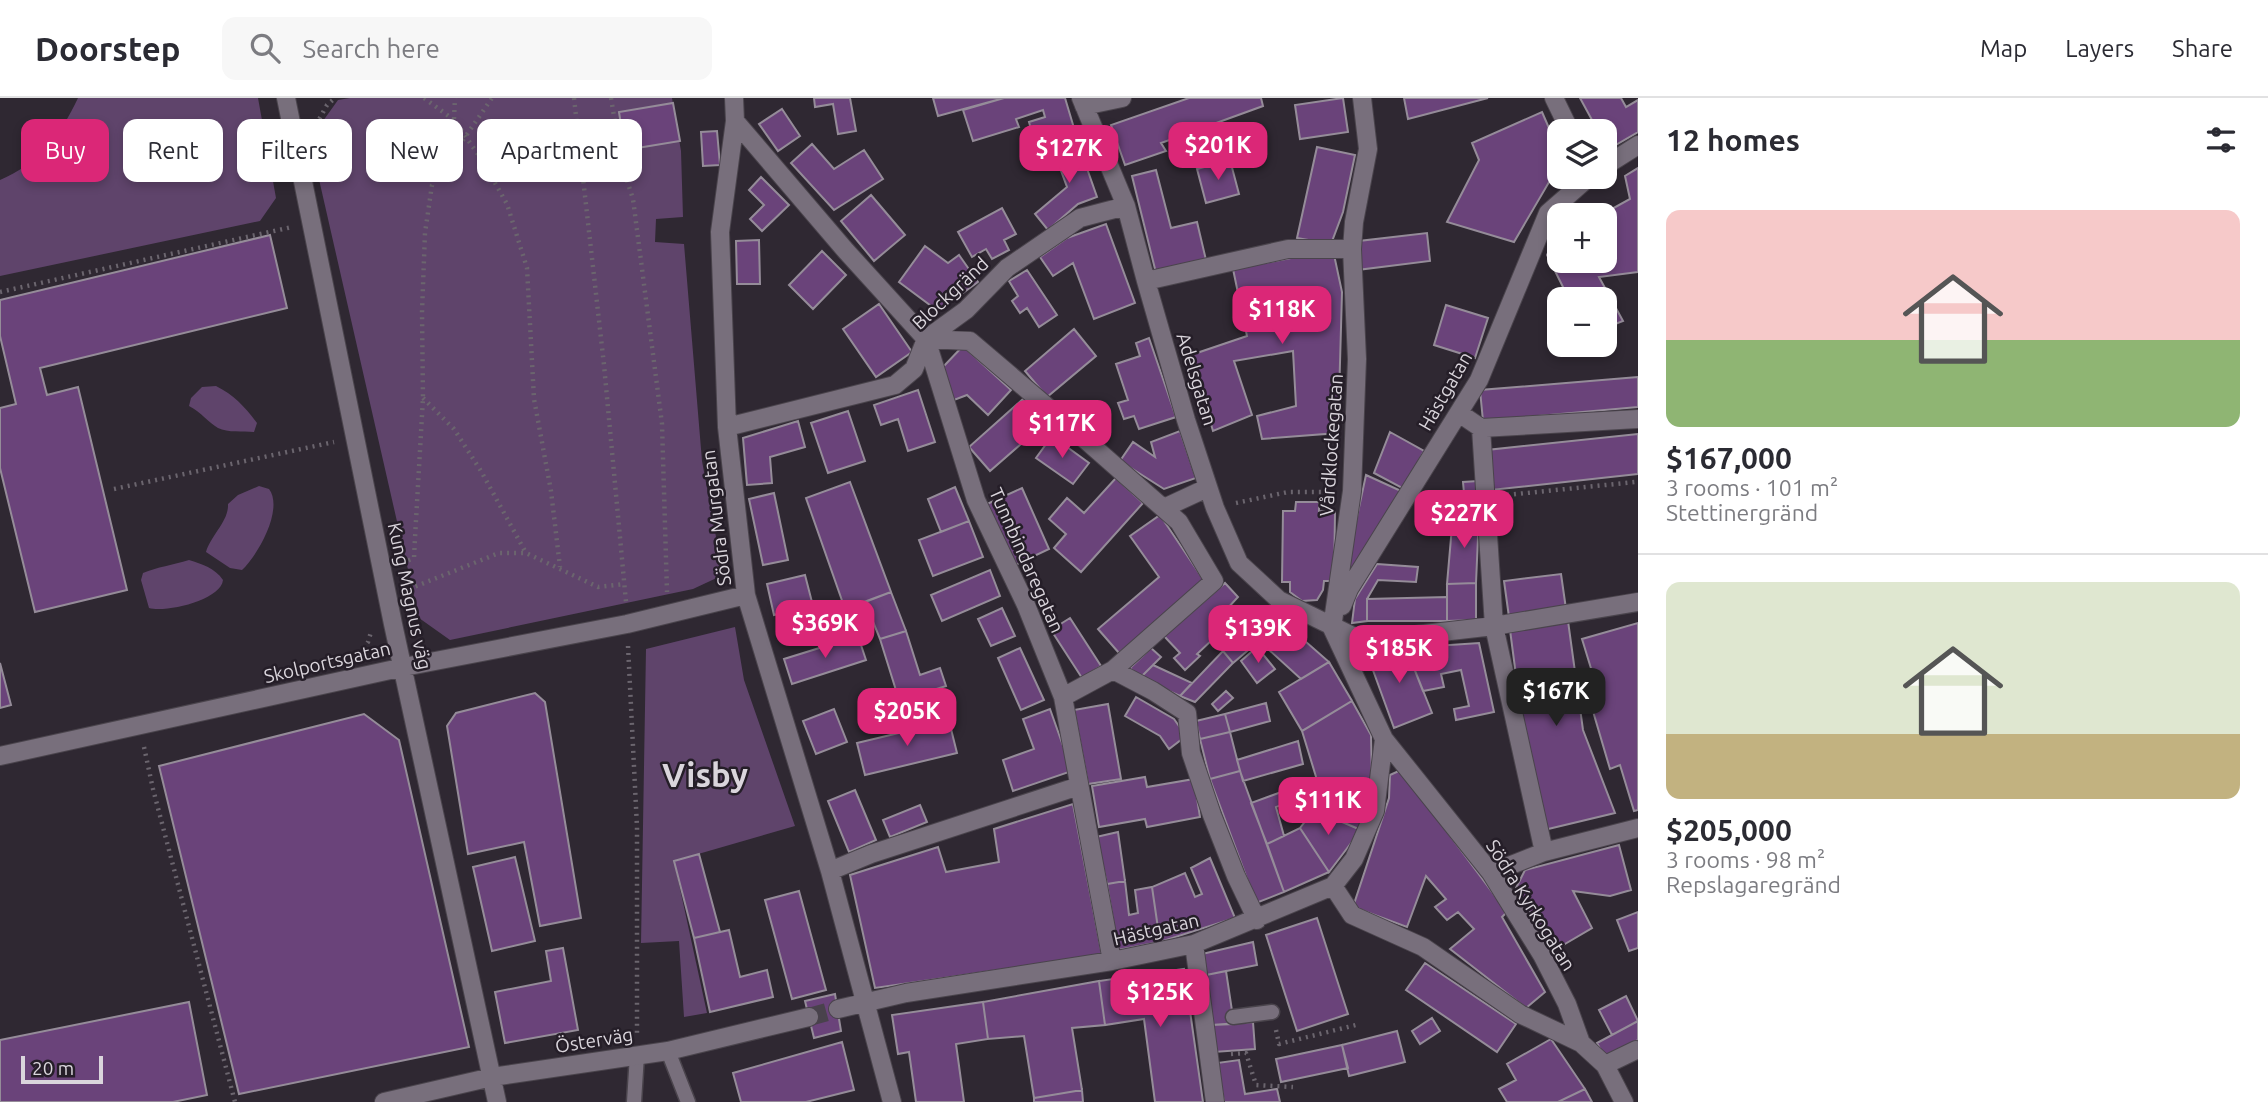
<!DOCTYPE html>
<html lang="en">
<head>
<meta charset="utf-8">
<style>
  :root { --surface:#fff; --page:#f7f7f7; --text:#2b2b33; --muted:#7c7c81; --line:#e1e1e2; --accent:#db2777 }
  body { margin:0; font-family:Ubuntu,sans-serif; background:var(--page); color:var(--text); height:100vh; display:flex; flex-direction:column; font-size:26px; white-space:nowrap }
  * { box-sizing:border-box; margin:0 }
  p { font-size:23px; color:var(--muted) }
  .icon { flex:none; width:38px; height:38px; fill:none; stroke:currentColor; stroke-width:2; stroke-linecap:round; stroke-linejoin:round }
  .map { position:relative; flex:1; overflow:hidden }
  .drawer { display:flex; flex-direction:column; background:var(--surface); width:630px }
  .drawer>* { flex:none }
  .banner { position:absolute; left:21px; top:21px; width:665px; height:63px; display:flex; gap:14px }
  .buttons { position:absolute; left:1547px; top:21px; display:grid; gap:14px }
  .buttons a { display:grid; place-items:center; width:70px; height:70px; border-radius:14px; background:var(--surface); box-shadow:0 4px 10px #0003; font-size:35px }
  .scale { position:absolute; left:21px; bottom:18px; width:82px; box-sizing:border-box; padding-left:7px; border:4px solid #dad5dc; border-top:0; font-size:19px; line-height:24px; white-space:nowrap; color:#dad5dc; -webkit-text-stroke:5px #251e28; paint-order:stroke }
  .price { position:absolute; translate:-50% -60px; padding:0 16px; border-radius:14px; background:var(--accent); color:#fff; font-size:23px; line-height:46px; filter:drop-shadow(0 2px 4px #0008) }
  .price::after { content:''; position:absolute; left:50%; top:42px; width:21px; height:16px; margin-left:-10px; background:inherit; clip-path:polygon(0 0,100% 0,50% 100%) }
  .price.selected { background:#222; color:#fff }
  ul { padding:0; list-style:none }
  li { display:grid; align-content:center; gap:14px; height:371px; padding:0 28px }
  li+li { border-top:2px solid var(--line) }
  li span { display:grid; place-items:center; height:217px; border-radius:14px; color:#555 }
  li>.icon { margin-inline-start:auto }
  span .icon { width:126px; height:126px; fill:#fffc; stroke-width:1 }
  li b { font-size:30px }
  h2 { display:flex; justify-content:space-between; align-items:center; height:84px; padding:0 28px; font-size:30px }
  .tag { padding:0 24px; border-radius:14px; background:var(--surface); box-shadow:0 4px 10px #0003; font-size:24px; line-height:63px }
  .tag.selected { background:var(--accent); color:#fff }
  header { display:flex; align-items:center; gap:42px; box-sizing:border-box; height:98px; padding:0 35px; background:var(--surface); border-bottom:2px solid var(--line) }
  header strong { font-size:33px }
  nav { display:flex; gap:38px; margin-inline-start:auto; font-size:24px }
  .search { width:490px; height:63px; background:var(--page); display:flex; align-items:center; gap:18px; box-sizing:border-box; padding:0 24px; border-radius:14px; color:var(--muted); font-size:26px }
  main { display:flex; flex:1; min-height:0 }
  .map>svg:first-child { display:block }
  .green { fill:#5f446b }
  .building { fill:#6a437a; stroke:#958c99; stroke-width:2 }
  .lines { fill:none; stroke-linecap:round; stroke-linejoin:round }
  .minor-tunnel { stroke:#49424c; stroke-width:18; stroke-dasharray:18 9; stroke-linecap:butt }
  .service-casing { stroke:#4a444c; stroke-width:17 }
  .minor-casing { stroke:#4a444c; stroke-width:20 }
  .path { stroke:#6b656e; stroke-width:4.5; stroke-dasharray:2 5; stroke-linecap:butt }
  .service { stroke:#786f7c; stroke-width:14 }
  .minor { stroke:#786f7c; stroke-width:18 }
  .labels { text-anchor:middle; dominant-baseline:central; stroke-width:5; stroke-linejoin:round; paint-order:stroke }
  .street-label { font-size:19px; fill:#dad5dc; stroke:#251e28 }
  .town-label { font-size:33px; font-weight:bold; fill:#dad5dc; stroke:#251e28 }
</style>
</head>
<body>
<header>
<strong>Doorstep</strong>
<div class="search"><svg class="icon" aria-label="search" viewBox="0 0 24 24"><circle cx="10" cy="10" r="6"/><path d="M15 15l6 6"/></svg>Search here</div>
<nav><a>Map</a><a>Layers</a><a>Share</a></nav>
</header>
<main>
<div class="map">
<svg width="1638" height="1004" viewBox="0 0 1638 1004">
  <rect width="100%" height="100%" fill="#2f2832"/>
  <path class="green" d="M78,0H258L276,100L260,123L0,178V82C39,65 60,38 78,0Z
    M350,0H672L681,53L683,119L656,121L655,144L684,146L702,363L723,477L693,491L450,542L419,520L313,55L323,23L338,2Z
    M216,288C234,297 245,309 257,325L254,334C243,333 228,335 218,330C209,325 201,314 189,308L191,300L202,289Z
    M259,388L269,391C284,411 258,457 242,472L230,470L206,454C211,437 229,423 228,406L238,397Z
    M189,462C202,466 215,470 223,482C221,502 166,515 149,510L141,482L143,475C157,469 173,467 189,462Z
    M735,529L744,582L795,728L674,763L707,915L684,919L679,843L641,845L646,551Z"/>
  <path class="building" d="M814,0H850L856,33L838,36L833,6L815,9Z
    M933,0H1004L938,18Z
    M1004,0H1065L1074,30L1034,42L1029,24L1045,19L1043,12L1016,21L1019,29L973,43L963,12Z
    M1189,0H1261L1263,8L1161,45L1166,53L1125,67L1111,27Z
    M1343,0L1348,34L1300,41L1295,7Z
    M1404,0H1488L1408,21Z
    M1580,0H1621L1626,9L1638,2V34L1607,52L1605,47V33H1598Z
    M673,5L680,43L625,52L619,14Z
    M782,11L800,38L778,53L759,26Z
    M1542,14L1559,53V67L1514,144L1447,124L1479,62L1472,45Z
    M717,33L720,67L703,68L701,34Z
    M1077,42L1097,99L1078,106L1048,132L1035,116L1067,89L1053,51Z
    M812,46L834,71L864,52L883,81L834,112L791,65Z
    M1317,49L1355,57L1343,114L1331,146L1297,140Z
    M1230,62L1239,96L1206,105L1197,71Z
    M1638,70V174L1599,179L1623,223L1605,230V201H1569L1547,157L1559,132V163H1605V117H1601L1630,101L1625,78Z
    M1156,72L1171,130L1197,124L1206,162L1156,175L1132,78Z
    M761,79L789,107L762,133L750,121L764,107L749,92Z
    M871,97L905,137L874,163L841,123Z
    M1002,110L1016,136L1004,142L1009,152L992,161L986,151L972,159L958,134Z
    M1106,126L1135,205L1094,221L1073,165L1053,178L1040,159L1067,140Z
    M1427,135L1430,163L1357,172L1359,143Z
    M270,137L287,210L40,270L47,297L78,289L127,492L35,514L0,370V310L16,306L0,238V202Z
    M759,142L760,186H737L736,143Z
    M925,148L948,165L959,157L978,184L938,213L899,184Z
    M1333,152L1342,194L1338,335L1262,341L1257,318L1296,308L1293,253L1234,263L1252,317L1213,333L1191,257L1247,238L1233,171Z
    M822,153L846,177L813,211L789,187Z
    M1027,172L1057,217L1039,229L1027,210L1020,215L1012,203L1018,198L1009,183Z
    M879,206L912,254L876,279L843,231Z
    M1446,207L1488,220L1475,260L1434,247Z
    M1074,231L1096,258L1047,299L1025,273Z
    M1149,240L1176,319L1139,331L1134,318L1124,321L1118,305L1128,302L1116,266L1140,258L1136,245Z
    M963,248L1011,292L988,317L967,297L954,302L942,270Z
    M1638,279V309L1483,323L1480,292Z
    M918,292L935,344L908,353L898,321L881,327L874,307Z
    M1023,301L1044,326L990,373L969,349Z
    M848,313L865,363L828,375L811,325Z
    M798,323L805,349L770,359L772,385L747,387L743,340Z
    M1180,333L1196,380L1164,391L1120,363L1133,344L1155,359L1151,344Z
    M1390,334L1424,353L1404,391L1374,375Z
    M1638,336V376L1491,392L1487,352Z
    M1052,338L1089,365L1073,386L1036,360Z
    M1366,377L1401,393L1350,480L1344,479Z
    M1116,380L1143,405L1081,474L1054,450L1066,436L1049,421L1067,400L1084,415Z
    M1478,383L1479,416L1466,417L1463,384Z
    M850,384L891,494L845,511L806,400Z
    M955,389L969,423L941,434L928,401Z
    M1022,390L1049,451L1015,467L987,406Z
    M774,395L788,462L763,467L749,401Z
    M1296,404H1319V413L1335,414L1334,483H1324L1323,492L1317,502L1302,503L1290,494V484H1282L1283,413H1295Z
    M1479,416L1476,485L1447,486L1453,417Z
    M1160,417L1205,484L1119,555L1098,531L1159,479L1130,438Z
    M969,423L983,459L933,478L919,442Z
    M1377,466L1418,469L1416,484L1378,482L1367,501V523L1352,525L1355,501Z
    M990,472L1000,498L942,523L931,497Z
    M1561,476L1566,511L1509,519L1504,483Z
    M805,477L813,508L774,517L767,486Z
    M1225,485L1238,499L1226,512L1260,542L1233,565L1213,541L1197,556L1200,558L1185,572L1174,560L1180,555L1164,538Z
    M1476,485V522L1447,523V486Z
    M891,494L906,533L880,541L865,504Z
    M1447,499V523H1367V501Z
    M1002,510L1015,538L991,548L978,521Z
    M1273,515L1329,564L1301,581L1267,550L1275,541L1261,528Z
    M1070,520L1101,568L1082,580L1051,532Z
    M1568,523L1583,632L1615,715L1544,732L1524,638L1510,532Z
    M1638,525V712L1634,713L1620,667L1610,671L1587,593L1597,590L1582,541Z
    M906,533L920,577L940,570L946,588L927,594L937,625L909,634L880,541Z
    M858,538L866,562L792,586L784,561Z
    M1479,545L1494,614L1456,622L1454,611L1469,608L1461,572L1441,576L1444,589L1423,593L1406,550Z
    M1257,549L1275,571L1257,585L1241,563Z
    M1020,550L1044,602L1021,612L998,560Z
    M1151,550L1161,559L1140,580L1130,570Z
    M1406,550L1432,615L1394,630L1366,553Z
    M1223,553L1233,565L1195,604L1180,598Z
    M1329,564L1352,603L1302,633L1279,594Z
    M0,565L11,607L0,610Z
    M1153,567L1192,585L1180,598L1140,580Z
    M1226,593L1233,600L1218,613L1212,606Z
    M535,595L545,604L581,820L540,828L524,744L468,756L447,628L456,615Z
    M1136,599L1174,621L1186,638L1169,651L1160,638L1125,618Z
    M1352,603L1371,637L1372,681L1317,682L1302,633Z
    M1266,605L1270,623L1230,634L1225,616Z
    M1108,606L1121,681L1088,686L1074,612Z
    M834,611L847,644L816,656L803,623Z
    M1050,611L1072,673L1013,693L1003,662L1034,651L1023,621Z
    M364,616L399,642L469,949L239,996L159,668Z
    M1225,616L1230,634L1200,641L1196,623Z
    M949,623L957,655L865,677L857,645Z
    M1230,634L1240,673L1210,681L1200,641Z
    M1298,643L1303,666L1243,683L1237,662Z
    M1401,672L1507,814L1502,819L1545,894L1526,910L1450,851L1474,831L1458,814L1447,822L1435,809L1446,801L1426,778L1407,829L1353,809L1389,700L1390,677Z
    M1240,673L1284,794L1256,805L1210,681Z
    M1145,679L1147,689L1194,681L1200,719L1147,729L1145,721L1099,729L1092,688Z
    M1372,681L1361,732L1314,712L1317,682Z
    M1295,689L1299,700L1276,709L1284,738L1267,746L1251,705Z
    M855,692L876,742L849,754L828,703Z
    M1073,706L1102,857L875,890L850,777L938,749L946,774L999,764L994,731Z
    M920,707L927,724L890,739L883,722Z
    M1314,712L1361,732L1329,774L1300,730Z
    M1300,730L1329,774L1284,794L1267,746Z
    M1118,734L1125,783L1107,786L1096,739Z
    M1619,747L1631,792L1610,798L1573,793L1592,830L1553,853L1516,790L1525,772Z
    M699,756L720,834L694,840L674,763Z
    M515,759L535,843L492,853L473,769Z
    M1210,760L1235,820L1160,844L1152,789L1185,775L1195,799L1202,796L1191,770Z
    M1125,783L1129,817L1138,815L1135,792L1152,789L1160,844L1118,852L1107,786Z
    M799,793L826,892L792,901L765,802Z
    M1638,814V850L1629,853L1617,822Z
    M1317,820L1348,916L1297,933L1266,837Z
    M729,832L740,879L767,872L773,899L710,914L694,840Z
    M1253,844L1257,867L1206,877L1202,856Z
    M563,850L578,932L505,945L495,894L551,883L546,853Z
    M1425,865L1516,926L1497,954L1406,892Z
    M1184,871L1203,1004H1155L1144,921L1105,927L1099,883Z
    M1226,873L1234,926L1212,927L1206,877Z
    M1099,883L1105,927L1072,930L1082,992L1034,1000L1024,938L988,941L983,904Z
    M835,896L841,933L814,940L805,903Z
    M1626,898L1638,923L1612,937L1599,912Z
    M189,904L207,997L173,1004H0V942Z
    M983,904L988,941L956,946L964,1004H916L909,954L898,956L892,917Z
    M1432,920L1440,933L1420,946L1412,933Z
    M1638,923V942L1605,960L1597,945Z
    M1253,924L1255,951L1214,954L1212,927Z
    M1397,933L1405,964L1349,978L1342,947Z
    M1551,941L1585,991L1558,1004H1507L1499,991L1516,982L1507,966Z
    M842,944L854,992L806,1004H741L733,975Z
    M1342,947L1348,970L1281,984L1276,961Z
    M1239,962L1245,996L1277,991L1280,1004H1224L1217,965Z
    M1585,991L1592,1004H1558Z
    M1082,992L1083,1004H1034V1000Z"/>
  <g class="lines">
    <path class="minor-tunnel" d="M809,919L838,911"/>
    <g class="service-casing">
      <path id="service" d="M1233,919L1272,914
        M668,953L688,1004
        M634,1004L637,957"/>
    </g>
    <g class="minor-casing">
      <path id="minor" d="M286,0L393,526L497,1004
        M734,0L735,23L720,134L727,329L746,497L830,773L892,1004
        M1081,0L1126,108L1146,183L1186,322L1215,410L1239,465L1279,502L1363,543L1494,528L1638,504
        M1554,0L1570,33
        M1084,8L1122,0
        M735,23L846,153L926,241L976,402L1026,507L1063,599L1112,863
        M1605,68L1638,47
        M1146,183L1288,151H1352
        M926,241L970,243L1065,324L1179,424L1214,483L1113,572L1063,599
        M1459,315L1481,330L1638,321
        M727,329L895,287L914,271L926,241L966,212L1007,170L1080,120L1126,108
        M1481,330L1494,528L1544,754
        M1164,410L1207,390
        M1342,508L1349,491L1479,282L1548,115L1589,79
        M1332,530L1384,641L1491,775L1542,857L1567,906L1581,945L1605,967L1624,1004
        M1332,530L1352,393L1357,261L1352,151L1354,124L1368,51L1362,0
        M1113,572L1153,593L1187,615L1191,655L1212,717L1236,778L1257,822
        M0,658L404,569L627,526L746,497
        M830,773L871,756L1079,688
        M1491,775L1544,754L1638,730
        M1333,788L1352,817L1423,849L1520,916L1581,945
        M1194,846L1215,1004
        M838,911L906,895L1112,863L1194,846L1333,788L1354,761L1375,713L1384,641
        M1605,967L1636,952
        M384,1004L492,979L668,953L809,919"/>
    </g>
    <path class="path" d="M424,0L454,22L482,62L507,106L527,170L534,301L551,393L560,469
      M574,0L604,267L626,504
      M611,0L622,67L633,101L662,326L667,494
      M454,21L455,0
      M316,27L327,7L335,0
      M0,194L292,129
      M423,300L454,331L481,373L526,455
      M114,391L334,344
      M1507,397L1635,384
      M1236,405L1288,394H1331
      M402,465L414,460L415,440L423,300L422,214L425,135L432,87L492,0
      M409,491L499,455H526L598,489L625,486
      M628,548L637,729V938
      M359,556L368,544L371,534
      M144,649L153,691L235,1004
      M1276,932L1279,946L1356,927
      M1231,956L1246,955L1256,987L1293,989"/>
    <use href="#service" class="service"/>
    <use href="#minor" class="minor"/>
  </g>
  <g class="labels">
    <g class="street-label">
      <text transform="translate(950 195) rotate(-43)">Blockgränd</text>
      <text transform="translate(1197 281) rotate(73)">Adelsgatan</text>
      <text transform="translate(1445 293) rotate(-60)">Hästgatan</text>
      <text transform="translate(1331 347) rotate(-86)">Vårdklockegatan</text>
      <text transform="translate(716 420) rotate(-97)">Södra Murgatan</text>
      <text transform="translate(1027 462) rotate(66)">Tunnbindaregatan</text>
      <text transform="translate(410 498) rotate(78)">Kung Magnus väg</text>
      <text transform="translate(327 564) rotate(-13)">Skolportsgatan</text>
      <text transform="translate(1531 807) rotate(58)">Södra Kyrkogatan</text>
      <text transform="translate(1156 831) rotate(-13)">Hästgatan</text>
      <text transform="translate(594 942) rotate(-9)">Österväg</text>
    </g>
    <g class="town-label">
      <text x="705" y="676">Visby</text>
    </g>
  </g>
</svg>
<div class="buttons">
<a><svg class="icon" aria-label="layers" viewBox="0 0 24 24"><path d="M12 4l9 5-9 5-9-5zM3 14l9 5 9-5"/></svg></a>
<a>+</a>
<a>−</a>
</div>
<div class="scale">20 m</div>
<b class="price" style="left:1218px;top:84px">$201K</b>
<b class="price" style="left:1069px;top:87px">$127K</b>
<b class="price" style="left:1282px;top:248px">$118K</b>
<b class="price" style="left:1062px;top:362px">$117K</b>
<b class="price" style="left:1464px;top:452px">$227K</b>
<b class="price" style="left:825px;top:562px">$369K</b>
<b class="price" style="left:1258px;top:567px">$139K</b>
<b class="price" style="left:1399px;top:587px">$185K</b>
<b class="price selected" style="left:1556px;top:630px">$167K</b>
<b class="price" style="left:907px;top:650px">$205K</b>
<b class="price" style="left:1328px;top:739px">$111K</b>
<b class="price" style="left:1160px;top:931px">$125K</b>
<div class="banner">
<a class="tag selected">Buy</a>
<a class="tag">Rent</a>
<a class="tag">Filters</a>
<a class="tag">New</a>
<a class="tag">Apartment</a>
</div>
</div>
<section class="drawer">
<h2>12 homes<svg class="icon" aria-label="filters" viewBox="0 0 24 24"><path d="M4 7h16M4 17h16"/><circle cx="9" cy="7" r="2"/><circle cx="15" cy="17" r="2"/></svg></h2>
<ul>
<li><span style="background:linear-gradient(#f6c9c9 60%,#8fb573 0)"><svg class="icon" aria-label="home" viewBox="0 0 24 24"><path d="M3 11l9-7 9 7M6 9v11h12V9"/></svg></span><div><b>$167,000</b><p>3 rooms · 101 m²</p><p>Stettinergränd</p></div></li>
<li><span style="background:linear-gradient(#dfe7d0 70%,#c2b280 0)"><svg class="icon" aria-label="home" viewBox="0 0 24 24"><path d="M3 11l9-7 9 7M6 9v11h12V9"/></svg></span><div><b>$205,000</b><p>3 rooms · 98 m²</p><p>Repslagaregränd</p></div></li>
</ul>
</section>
</main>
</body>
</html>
